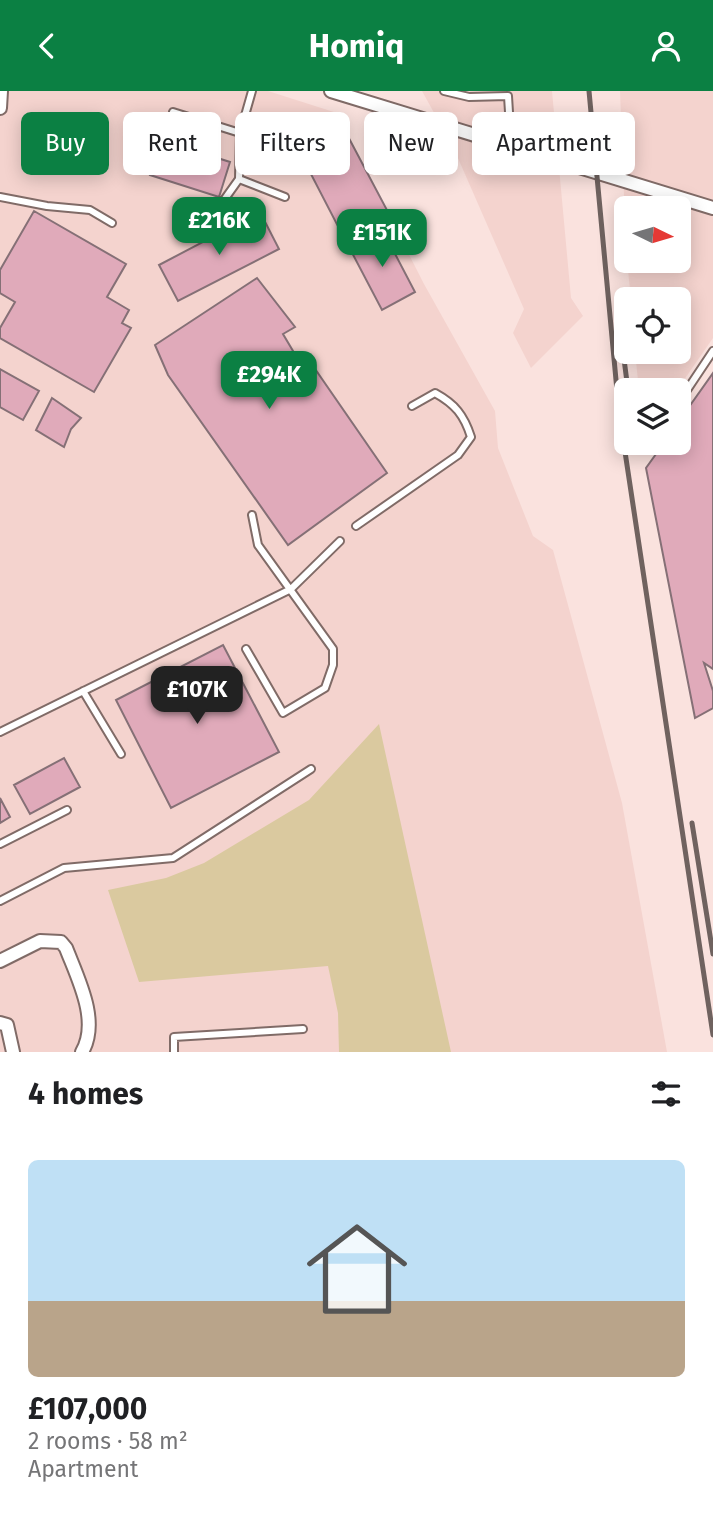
<!DOCTYPE html>
<html lang="en">
<head>
<meta charset="utf-8">
<style>
  :root { --surface:#fff; --page:#f2f2f2; --text:#202124; --muted:#757577; --accent:#0b8043 }
  body { margin:0; font-family:"Fira Sans",sans-serif; background:var(--page); color:var(--text); height:100vh; display:flex; flex-direction:column; font-size:26px; white-space:nowrap }
  * { box-sizing:border-box; margin:0 }
  p { font-size:23px; color:var(--muted) }
  .icon { flex:none; width:38px; height:38px; fill:none; stroke:currentColor; stroke-width:2; stroke-linecap:round; stroke-linejoin:round }
  .map { position:relative; height:961px; overflow:hidden }
  .sheet { display:flex; flex-direction:column; background:var(--surface); flex:1 }
  .sheet>* { flex:none }
  .guide { position:absolute; left:21px; top:21px; width:672px; height:63px; display:flex; gap:14px }
  .needle { width:46px; rotate:95deg }
  .buttons { position:absolute; left:614px; top:105px; display:grid; gap:14px }
  .buttons a { display:grid; place-items:center; width:77px; height:77px; border-radius:10px; background:var(--surface); box-shadow:0 4px 18px #0003; font-size:35px }
  .price { position:absolute; translate:-50% -60px; padding:0 16px; border-radius:14px; background:var(--accent); color:#fff; font-size:23px; line-height:46px; filter:drop-shadow(0 2px 4px #0008) }
  .price::after { content:''; position:absolute; left:50%; top:42px; width:21px; height:16px; margin-left:-10px; background:inherit; clip-path:polygon(0 0,100% 0,50% 100%) }
  .price.on { background:#222; color:#fff }
  ul { padding:0; list-style:none }
  li { display:grid; align-content:center; gap:14px; height:371px; padding:0 28px }
  li span { display:grid; place-items:center; height:217px; border-radius:10px; color:#555 }
  li>.icon { margin-inline-start:auto }
  span .icon { width:126px; height:126px; fill:#fffc; stroke-width:1 }
  li b { font-size:30px }
  h2 { display:flex; justify-content:space-between; align-items:center; height:84px; padding:0 28px; font-size:30px }
  .pill { padding:0 24px; border-radius:10px; background:var(--surface); box-shadow:0 4px 18px #0003; font-size:24px; line-height:63px }
  .pill.on { background:var(--accent); color:#fff }
  header { display:flex; justify-content:space-between; align-items:center; height:91px; padding:0 28px; background:var(--accent); color:#fff; font-size:32px; font-weight:700 }
  .map>svg:first-child { display:block }
  .built { fill:#f4d3ce }
  .green { fill:#dac99f }
  .building { fill:#e0aaba; stroke:#857076; stroke-width:2 }
  .lines { fill:none; stroke-linecap:round; stroke-linejoin:round }
  .lane-casing { stroke:#806b67; stroke-width:10 }
  .street-casing { stroke:#806b67; stroke-width:16 }
  .lane { stroke:#fff; stroke-width:6 }
  .street { stroke:#fff; stroke-width:12 }
  .rail { stroke:#6f625f; stroke-width:5 }
</style>
</head>
<body>
<header><svg class="icon" aria-label="back" viewBox="0 0 24 24"><path d="M15 5l-7 7 7 7"/></svg>Homiq<svg class="icon" aria-label="person" viewBox="0 0 24 24"><circle cx="12" cy="8" r="4"/><path d="M4 21q1-7 8-7t8 7"/></svg></header>
<div class="map">
<svg width="713" height="961" viewBox="0 0 713 961">
  <rect width="100%" height="100%" fill="#fae2de"/>
  <path class="built" d="M0,0H268L337,22L424,193L495,320L498,357L533,445L553,459L622,712L667,961H0Z
    M422,0H552L571,207L583,225L531,277L513,242L524,218L454,58Z
    M620,0H713V247L677,299H639L635,261H679V208H631L627,170H679V117H626V159Z"/>
  <path class="green" d="M379,633L451,961H339L338,922L328,875L139,891L108,799L166,787L204,772L309,709Z"/>
  <path class="building" d="M343,36L388,121L343,145L299,60Z
    M161,49L230,71L219,106L150,84Z
    M34,120L126,173L107,206L129,219L122,232L131,237L94,301L0,247V237L15,211L0,202V179Z
    M260,121L279,158L178,210L159,174Z
    M382,138L415,201L382,219L349,156Z
    M257,187L295,236L283,243L296,265L304,262L387,382L288,454L168,284L155,254Z
    M0,278L39,300L23,329L0,316Z
    M713,282V578L704,572L713,600V617L695,627L646,377L664,352H679V330Z
    M52,307L81,327L71,338L64,356L36,339Z
    M223,554L279,661L171,717L116,609Z
    M64,667L80,696L30,723L14,694Z
    M0,707L10,726L0,732Z"/>
  <g class="lines">
    <g class="lane-casing">
      <path id="lane" d="M444,0L469,6L508,5L511,54
        M173,21L240,42L252,0
        M240,42L239,88L285,106
        M0,106L47,115L90,119L112,132
        M179,122L224,109L239,88
        M679,311L713,260
        M356,435L458,364L471,346C464,324 455,313 435,302L412,315
        M246,558L283,622L325,597L333,574V558L258,454L252,424
        M83,600L121,663
        M0,641L291,498L340,450
        M0,753L67,719
        M0,810L64,777L173,767L311,678
        M174,961V946L303,938"/>
    </g>
    <g class="street-casing">
      <path id="street" d="M331,0L713,117
        M0,17L1,0
        M0,870L40,850L61,851L66,857C78,888 100,930 82,961
        M0,932L7,934L13,961"/>
    </g>
    <use href="#lane" class="lane"/>
    <use href="#street" class="street"/>
    <path class="rail" d="M589,0L619,321L713,944
      M624,268L628,299
      M692,732L713,863"/>
  </g>
</svg>
<div class="buttons">
<a><svg class="needle" viewBox="-14 -14 28 28"><path d="M0-13l5 13h-10z" fill="#e53935"/><path d="M0 13l5-13h-10z" fill="#757577"/></svg></a>
<a><svg class="icon" aria-label="locate" viewBox="0 0 24 24"><circle cx="12" cy="12" r="6"/><path d="M12 2v4M12 18v4M2 12h4M18 12h4"/></svg></a>
<a><svg class="icon" aria-label="layers" viewBox="0 0 24 24"><path d="M12 4l9 5-9 5-9-5zM3 14l9 5 9-5"/></svg></a>
</div>
<b class="price" style="left:219px;top:166px">£216K</b>
<b class="price" style="left:382px;top:178px">£151K</b>
<b class="price" style="left:269px;top:320px">£294K</b>
<b class="price on" style="left:197px;top:635px">£107K</b>
<div class="guide">
<a class="pill on">Buy</a>
<a class="pill">Rent</a>
<a class="pill">Filters</a>
<a class="pill">New</a>
<a class="pill">Apartment</a>
</div>
</div>
<section class="sheet">
<h2>4 homes<svg class="icon" aria-label="filters" viewBox="0 0 24 24"><path d="M4 7h16M4 17h16"/><circle cx="9" cy="7" r="2"/><circle cx="15" cy="17" r="2"/></svg></h2>
<ul>
<li><span style="background:linear-gradient(#bfe0f5 65%,#b9a48a 0)"><svg class="icon" aria-label="home" viewBox="0 0 24 24"><path d="M3 11l9-7 9 7M6 9v11h12V9"/></svg></span><div><b>£107,000</b><p>2 rooms · 58 m²</p><p>Apartment</p></div></li>
</ul>
</section>
</body>
</html>
